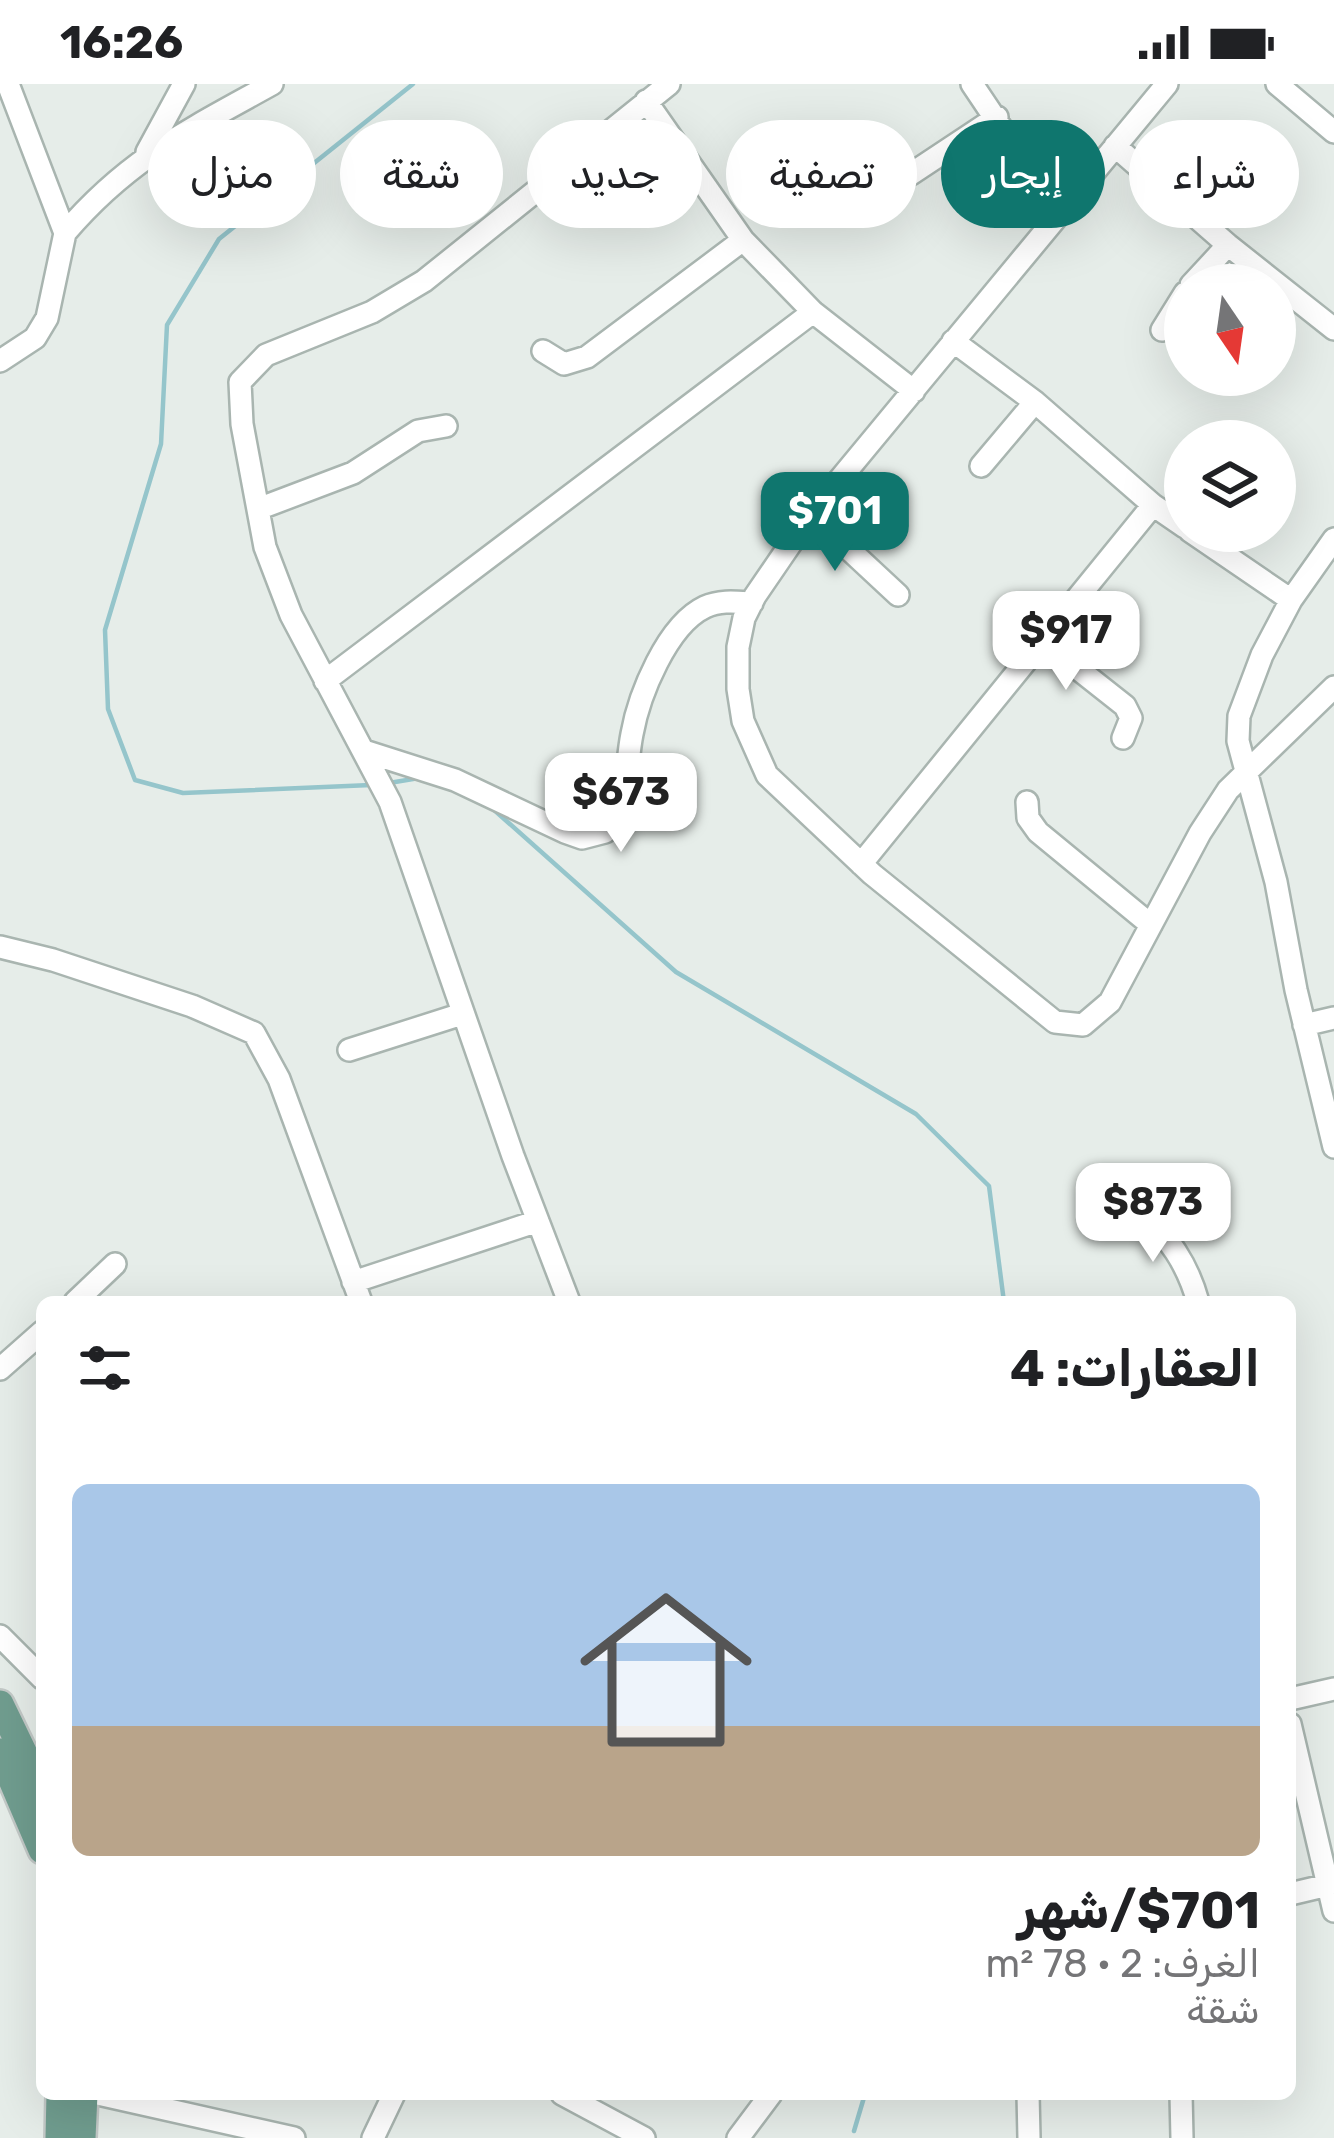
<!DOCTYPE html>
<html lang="ar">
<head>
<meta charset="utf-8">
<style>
  :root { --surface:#fff; --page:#f2f2f2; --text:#202124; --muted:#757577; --line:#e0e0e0; --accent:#0f766e }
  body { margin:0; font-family:Rubik,"Noto Naskh Arabic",sans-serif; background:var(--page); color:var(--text); direction:rtl; height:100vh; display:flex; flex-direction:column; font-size:45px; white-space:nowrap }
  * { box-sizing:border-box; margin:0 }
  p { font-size:39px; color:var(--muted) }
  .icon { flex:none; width:66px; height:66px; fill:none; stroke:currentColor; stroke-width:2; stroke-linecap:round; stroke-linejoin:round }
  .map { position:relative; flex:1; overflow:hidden; direction:ltr }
  .panel { position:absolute; left:36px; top:1212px; width:1260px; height:804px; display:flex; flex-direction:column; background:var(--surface); border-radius:18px; box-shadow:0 12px 48px #0002; direction:rtl }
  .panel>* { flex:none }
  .top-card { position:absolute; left:36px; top:36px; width:1263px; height:108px; direction:rtl; display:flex; gap:24px }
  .needle { width:78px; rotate:167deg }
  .tools { position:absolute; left:1164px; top:180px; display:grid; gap:24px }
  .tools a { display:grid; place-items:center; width:132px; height:132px; border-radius:50%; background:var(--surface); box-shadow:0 12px 48px #0002; font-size:60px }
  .price { position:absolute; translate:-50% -102px; padding:0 27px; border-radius:24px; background:#fff; color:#222; font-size:39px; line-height:78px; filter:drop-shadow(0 3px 6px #0008) }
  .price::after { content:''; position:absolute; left:50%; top:72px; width:36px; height:27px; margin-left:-18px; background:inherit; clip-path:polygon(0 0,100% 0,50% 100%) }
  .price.on { background:var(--accent); color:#fff }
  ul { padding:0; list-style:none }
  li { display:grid; align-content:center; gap:24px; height:636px; padding:0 36px }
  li+li { border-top:3px solid var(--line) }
  li span { display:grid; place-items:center; height:372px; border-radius:18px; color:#555 }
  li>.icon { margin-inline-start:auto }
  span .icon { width:216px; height:216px; fill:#fffc; stroke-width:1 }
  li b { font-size:51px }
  h2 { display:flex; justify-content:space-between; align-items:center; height:144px; padding:0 36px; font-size:51px }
  .tag { padding:0 42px; border-radius:54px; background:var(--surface); box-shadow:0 12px 48px #0002; font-size:42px; line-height:108px }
  .tag.on { background:var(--accent); color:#fff }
  .status { display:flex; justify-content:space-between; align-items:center; height:84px; padding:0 60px; background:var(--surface); direction:ltr }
  .status svg { height:33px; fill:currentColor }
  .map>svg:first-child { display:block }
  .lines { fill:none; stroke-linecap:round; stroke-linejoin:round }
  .stream { stroke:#95c5cb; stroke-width:4.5 }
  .minor-casing { stroke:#a9b5b0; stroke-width:26 }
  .major-casing { stroke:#c3c9c7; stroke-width:32 }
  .minor { stroke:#fff; stroke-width:21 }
  .major { stroke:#709d8f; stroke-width:27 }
</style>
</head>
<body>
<div class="status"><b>16:26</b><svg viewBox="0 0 49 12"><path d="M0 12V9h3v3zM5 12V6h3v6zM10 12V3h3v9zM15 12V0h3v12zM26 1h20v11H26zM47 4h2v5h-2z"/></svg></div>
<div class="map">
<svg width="1334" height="2054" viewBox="0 0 1334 2054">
  <rect width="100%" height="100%" fill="#e6ede9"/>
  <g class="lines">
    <path class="stream" d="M389,699L419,694
      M371,701L183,709L135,696L108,625L105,546L161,360L167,241L219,155L413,0
      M493,725L676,888L916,1030L989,1102L1004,1218
      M854,2047L865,2010"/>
    <g class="minor-casing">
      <path id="minor" d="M972,0L1058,128
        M1167,0L811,430L755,512L744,534L738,563V605L743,637L767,691L872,790L1055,938L1083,941L1110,918L1200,749L1228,706L1334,603
        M1277,0L1334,48
        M646,17L743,156L813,228L914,307
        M1115,62L1228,161L1334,245
        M147,68L184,0
        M879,92L900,94L911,90L997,33
        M65,149C128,75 189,46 272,0
        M1191,201L1228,161
        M1162,246L1185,209
        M953,257L1035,318L1153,421L1185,443
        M543,267L564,280L587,273L743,156
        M0,277L35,254L47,234L65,149L8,0
        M981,382L1035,318
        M258,425L353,389L418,347L446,342
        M811,430L898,511
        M1190,447L1291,516
        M1334,455L1291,516L1262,571L1239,632L1238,657L1276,798L1296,906L1334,1063
        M1044,558L1125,622L1131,634L1123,654
        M325,597L813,228
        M364,667L455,696L565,748L582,754L605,748C630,720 625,685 632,650C639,611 667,541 705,523C720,516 736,518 752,519
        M1027,718L1028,734L1038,748L1151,841
        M861,780L1153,421
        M0,863L53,876L192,922L254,949L279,995L361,1218
        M1304,941L1334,934
        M349,966L462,930
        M1140,1125C1169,1155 1187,1178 1198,1218
        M353,1198L538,1137
        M75,1218L115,1180
        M569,1218L513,1072L390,718L291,531L265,463L242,340L240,298L266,271L372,228L424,197L669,0
        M0,1285L42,1248
        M0,1552L42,1594
        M1290,1615L1334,1605
        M1290,1640L1334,1827
        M1290,1810L1328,1801
        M98,2010L294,2054
        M562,2010L644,2054
        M1028,2010L1029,2054
        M1181,2010L1182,2054
        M373,2054L394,2010
        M738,2054L771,2010"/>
    </g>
    <g class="major-casing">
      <path id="major" d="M0,1620L42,1707
        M0,1668L42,1766
        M59,2054L60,2010
        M82,2054L84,2010"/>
    </g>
    <use href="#minor" class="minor"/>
    <use href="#major" class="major"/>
  </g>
</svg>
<div class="tools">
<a><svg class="needle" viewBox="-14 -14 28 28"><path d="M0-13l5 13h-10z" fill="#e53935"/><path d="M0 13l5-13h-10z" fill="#757577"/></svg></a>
<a><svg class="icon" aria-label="layers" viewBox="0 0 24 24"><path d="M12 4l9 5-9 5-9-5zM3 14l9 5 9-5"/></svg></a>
</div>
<b class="price on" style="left:835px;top:490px">$701</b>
<b class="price" style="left:1066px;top:609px">$917</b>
<b class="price" style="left:621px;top:771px">$673</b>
<b class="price" style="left:1153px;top:1181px">$873</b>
<div class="top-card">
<a class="tag">شراء</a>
<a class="tag on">إيجار</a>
<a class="tag">تصفية</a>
<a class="tag">جديد</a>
<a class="tag">شقة</a>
<a class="tag">منزل</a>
</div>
<section class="panel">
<h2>العقارات: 4<svg class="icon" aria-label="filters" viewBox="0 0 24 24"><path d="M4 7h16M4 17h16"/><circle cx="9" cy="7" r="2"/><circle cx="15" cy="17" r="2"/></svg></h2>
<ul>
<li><span style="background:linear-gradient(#a9c7e8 65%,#b9a48a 0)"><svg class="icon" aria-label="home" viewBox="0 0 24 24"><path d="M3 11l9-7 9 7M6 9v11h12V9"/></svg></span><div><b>$701/شهر</b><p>الغرف: 2 · 78 m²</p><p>شقة</p></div></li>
</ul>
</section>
</div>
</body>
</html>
